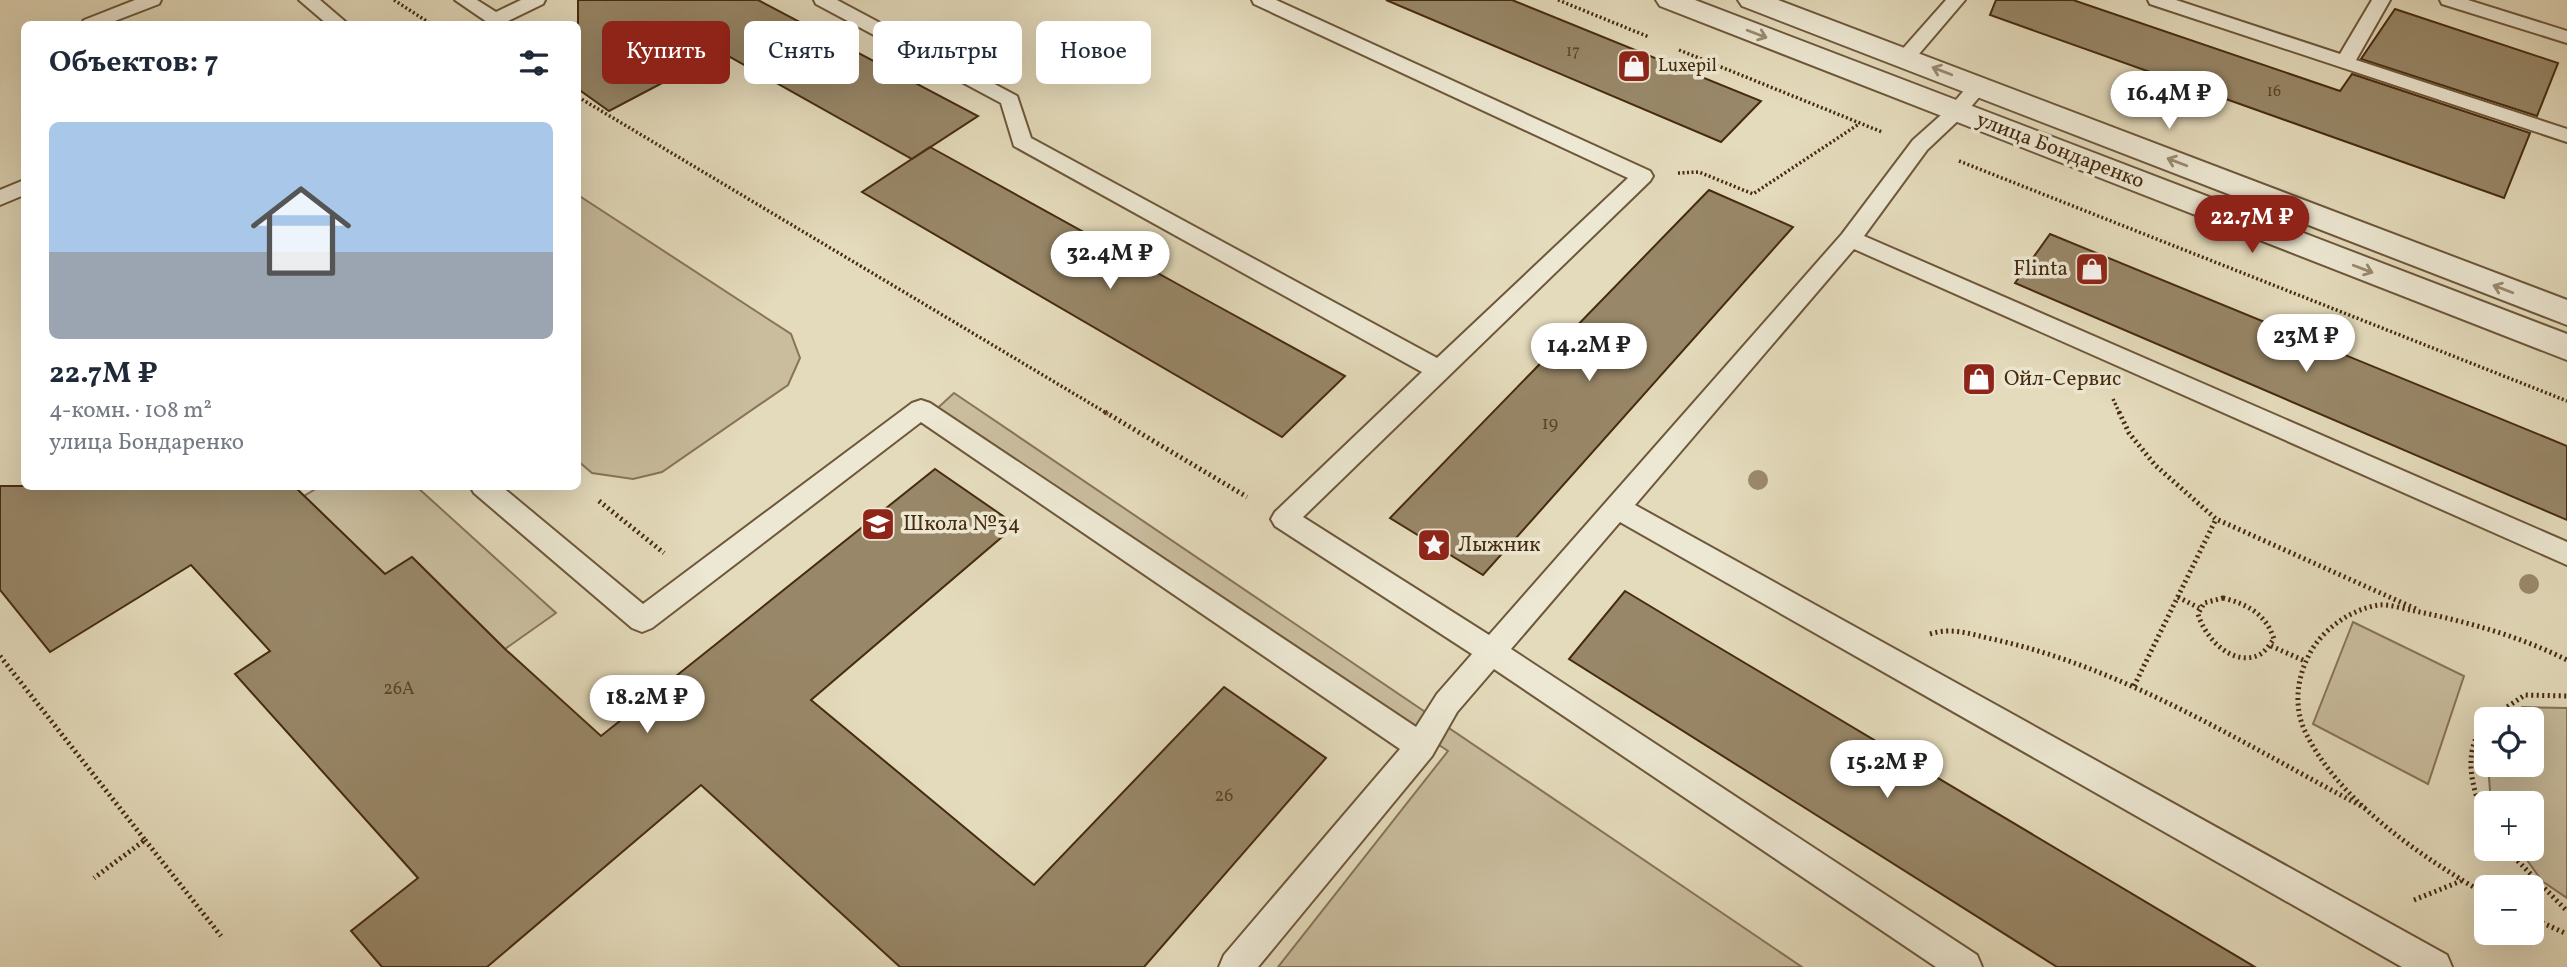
<!DOCTYPE html>
<html lang="ru">
<head>
<meta charset="utf-8">
<style>
  :root { --surface:#fff; --page:#f6f6f7; --text:#1f2937; --muted:#747a83; --accent:#8f2418 }
  body { margin:0; font-family:Vollkorn,serif; background:var(--page); color:var(--text); height:100vh; display:flex; flex-direction:column; font-size:26px; white-space:nowrap }
  * { box-sizing:border-box; margin:0 }
  p { font-size:23px; color:var(--muted) }
  .icon { flex:none; width:38px; height:38px; fill:none; stroke:currentColor; stroke-width:2; stroke-linecap:round; stroke-linejoin:round }
  .map { position:relative; flex:1; overflow:hidden }
  .drawer { position:absolute; left:21px; top:21px; width:560px; height:469px; display:flex; flex-direction:column; background:var(--surface); border-radius:10px; box-shadow:0 7px 28px #0002 }
  .drawer>* { flex:none }
  .guide { position:absolute; left:602px; top:21px; width:665px; height:63px; display:flex; gap:14px }
  .buttons { position:absolute; left:2474px; top:707px; display:grid; gap:14px }
  .buttons a { display:grid; place-items:center; width:70px; height:70px; border-radius:10px; background:var(--surface); box-shadow:0 7px 28px #0002; font-size:35px }
  .price { position:absolute; translate:-50% -60px; padding:0 16px; border-radius:24px; background:#fff; color:#222; font-size:23px; line-height:46px; filter:drop-shadow(0 2px 4px #0008) }
  .price::after { content:''; position:absolute; left:50%; top:42px; width:21px; height:16px; margin-left:-10px; background:inherit; clip-path:polygon(0 0,100% 0,50% 100%) }
  .price.selected { background:var(--accent); color:#fff }
  ul { padding:0; list-style:none }
  li { display:grid; align-content:center; gap:14px; height:371px; padding:0 28px }
  li span { display:grid; place-items:center; height:217px; border-radius:10px; color:#555 }
  li>.icon { margin-inline-start:auto }
  span .icon { width:126px; height:126px; fill:#fffc; stroke-width:1 }
  li b { font-size:30px }
  h2 { display:flex; justify-content:space-between; align-items:center; height:84px; padding:0 28px; font-size:30px }
  .pill { padding:0 24px; border-radius:10px; background:var(--surface); box-shadow:0 7px 28px #0002; font-size:24px; line-height:63px }
  .pill.selected { background:var(--accent); color:#fff }
  .map>svg:first-child { display:block }
  .green { fill:#c9bd9e; stroke:#887456; stroke-width:2 }
  .building { fill:#988768; stroke:#462b0e; stroke-width:2 }
  .lines { fill:none; stroke-linecap:round; stroke-linejoin:round }
  .service-casing { stroke:#6e573a; stroke-width:4 }
  .tertiary-casing { stroke:#6e573a; stroke-width:4 }
  .path-far1 { stroke:#462b0e; stroke-width:3.5; stroke-dasharray:2 2.5; stroke-linecap:butt }
  .path { stroke:#462b0e; stroke-width:5; stroke-dasharray:2 3.5; stroke-linecap:butt }
  .service { fill:#ede8d3; fill-rule:evenodd }
  .tertiary { fill:#ede8d3; fill-rule:evenodd }
  .tree { fill:#9b8a6c }
  .oneway { stroke:#9a8a70 }
  .labels { text-anchor:middle; dominant-baseline:central; stroke-width:7; stroke-linejoin:round; paint-order:stroke }
  .far-number-label { font-size:16px; fill:#5a4224 }
  .far-poi-label { font-size:18px; fill:#462b0e; stroke:#ede8d3; text-anchor:start }
  .number-label { font-size:18px; fill:#5a4224 }
  .street-label { font-size:21px; fill:#462b0e; stroke:#ede8d3 }
  .poi-label { font-size:21px; fill:#462b0e; stroke:#ede8d3; text-anchor:start }
</style>
</head>
<body>
<div class="map">
<svg width="2567" height="967" viewBox="0 0 2567 967">
  <rect width="100%" height="100%" fill="#e4dbbc"/>
  <filter id="stains"><feTurbulence type="fractalNoise" baseFrequency=".00286" numOctaves="4"/><feColorMatrix values="0 0 0 0 .2 0 0 0 0 .09 0 0 0 0 .02 0 0 0 .5 -.17"/></filter>
  <radialGradient id="worn" r=".72"><stop offset=".6" stop-color="#630" stop-opacity="0"/><stop offset="1" stop-color="#630" stop-opacity=".3"/></radialGradient>
  <path class="green" d="M578,195L791,334L800,358L788,385L662,472L633,479L592,473L578,461Z
    M954,393L1802,967H1278L1448,751L931,414Z
    M319,487H417L556,613L505,649L412,557L385,574L304,496Z
    M2353,622L2464,676L2428,784L2313,724Z
    M2522,707L2567,708V898L2542,881L2519,849H2532V803H2491L2488,765H2532V719H2511Z"/>
  <path class="building" d="M578,0H758L978,116L912,159L721,52L609,111L578,89Z
    M1386,0H1512L1761,101L1721,142Z
    M1996,0H2073L2340,91L2352,74L2530,133L2504,198L1990,15Z
    M2395,9L2558,63L2537,116L2361,59Z
    M930,147L1201,297L1345,376L1282,437L862,192Z
    M1709,190L1793,227L1483,575L1390,518Z
    M2050,234L2567,446V520L2015,283Z
    M935,469L1016,525L811,700L1034,885L1224,687L1326,758L1144,967H900L701,785L487,967H382L351,931L418,878L235,674L270,651L191,565L50,652L0,590V486H294L385,574L412,557L505,649L601,736Z
    M1625,591L1703,638L2255,967H2057L1569,659Z"/>
  <g class="lines">
    <g class="service-casing">
      <path id="service" d="M135,0H161L159,4L107,24H81L84,20Z
        M299,0H320L348,24H327Z
        M455,0H477L496,12L521,0H545L543,4L502,24H490Z
        M814,0H837L1017,96L1031,138L1437,358L1628,178L1254,4L1252,0H1276L1650,171L1653,176L1650,181L1303,517L1489,635L1842,234L1913,140L1950,107L1972,81H1986L1989,85L1986,89L1964,115L1927,150L1864,236L2567,542V565L1854,249L1635,505L2447,955L2452,967H2402L1620,522L1511,649L1977,955L1982,967H1936L1494,669L1457,712L1432,756L1258,967H1219L1224,955L1400,749L921,422L652,628L642,632L632,628L474,493L470,486H501L643,604L912,403L921,400L930,403L1416,727L1437,694L1472,654L1275,526L1271,519L1275,512L1422,372L1014,146L1001,103L816,4Z
        M1946,0H1965L1913,61H1899L1896,57L1899,53Z
        M2148,0H2176L2340,54L2372,0H2390L2356,60L2567,129V142L2150,4Z
        M2440,0H2468L2567,31V43L2442,4Z
        M24,180V195L0,205V190Z"/>
    </g>
    <g class="tertiary-casing">
      <path id="tertiary" d="M1656,0H1695L2567,334V360L1660,6Z
        M1738,0H1778L2567,300V325L1742,6Z"/>
    </g>
    <path class="path-far1" d="M394,0L431,24
      M1558,0L1649,37
      M1679,50L1882,132
      M578,97L1108,414
      M1959,161L2567,401
      M1678,173L1699,172L1753,194L1859,124
      M2113,399L2120,414"/>
    <path class="path" d="M1105,412L1247,497
      M2119,412L2129,433L2155,465L2216,519L2416,609
      M599,501L664,553
      M2178,597L2199,608
      M2223,598C2247,604 2266,614 2274,639C2270,644 2265,652 2259,655C2232,667 2205,638 2198,614L2204,603Z
      M1930,634C1952,627 1970,634 1992,639C2126,668 2245,745 2365,808
      M2271,646L2305,661
      M0,656L145,840L94,878
      M2134,686L2216,519
      M2489,719L2525,695L2567,696
      M2487,721C2460,751 2472,790 2487,823
      M145,840L221,936
      M2506,849L2567,911
      M2487,895C2422,857 2336,800 2304,729C2294,706 2297,679 2308,657C2320,631 2350,609 2379,605C2390,604 2404,609 2415,611C2468,622 2519,636 2567,660
      M2414,900L2461,881
      M2532,918L2567,934"/>
    <use href="#service" class="service"/>
    <use href="#tertiary" class="tertiary"/>
  </g>
  <g class="tree">
    <circle cx="1758" cy="480" r="10"/>
    <circle cx="2529" cy="584" r="10"/>
  </g>
  <defs><path id="oneway-shaft" d="M-6 0H5M1.5-3L5.5 0L1.5 3" fill="none" stroke-width="1.6" stroke-linecap="round" stroke-linejoin="round" transform="scale(1.75)"/></defs>
  <g class="oneway">
    <use href="#oneway-shaft" transform="translate(1757 34) rotate(21)"/>
    <use href="#oneway-shaft" transform="translate(1942 71) rotate(-159)"/>
    <use href="#oneway-shaft" transform="translate(2177 162) rotate(-159)"/>
    <use href="#oneway-shaft" transform="translate(2363 269) rotate(21)"/>
    <use href="#oneway-shaft" transform="translate(2503 289) rotate(-159)"/>
  </g>
  <defs>
    <g id="shop-square" transform="scale(1.75)"><rect x="-9" y="-9" width="18" height="18" rx="4" fill="#8f2418" stroke="#ede8d3"/><path d="M-5-2.5h2.3a2.7 3.5 0 0 1 5.4 0H5L5.5 6h-11ZM-1.5-2.5h3a1.5 2.3 0 0 0-3 0Z" fill="#fff"/></g>
    <g id="school-square" transform="scale(1.75)"><rect x="-9" y="-9" width="18" height="18" rx="4" fill="#8f2418" stroke="#ede8d3"/><path d="M0-5L7-2L0 1L-7-2ZM-4 1L0 2.5L4 1V4Q0 6-4 4Z" fill="#fff"/></g>
    <g id="sight-square" transform="scale(1.75)"><rect x="-9" y="-9" width="18" height="18" rx="4" fill="#8f2418" stroke="#ede8d3"/><path d="M0-6L1.8-2.2L6-1.7L2.9 1.2L3.7 5.4L0 3.3L-3.7 5.4L-2.9 1.2L-6-1.7L-1.8-2.2Z" fill="#fff"/></g>
  </defs>
  <g fill-rule="evenodd">
    <use href="#shop-square" x="1634" y="66"/>
    <use href="#shop-square" x="2092" y="269"/>
    <use href="#shop-square" x="1979" y="379"/>
    <use href="#school-square" x="878" y="524"/>
    <use href="#sight-square" x="1434" y="545"/>
  </g>
  <g class="labels">
    <g class="far-number-label">
      <text x="1573" y="52">17</text>
      <text x="2274" y="92">16</text>
    </g>
    <g class="far-poi-label">
      <text x="1658" y="66">Luxepil</text>
    </g>
    <g class="number-label">
      <text x="1550" y="424">19</text>
      <text x="399" y="689">26А</text>
      <text x="1224" y="796">26</text>
    </g>
    <g class="street-label">
      <text transform="translate(2060 151) rotate(21)">улица Бондаренко</text>
    </g>
    <g class="poi-label">
      <text x="2068" y="269" text-anchor="end">Flinta</text>
      <text x="2004" y="379">Ойл-Сервис</text>
      <text x="903" y="524">Школа №34</text>
      <text x="1458" y="545">Лыжник</text>
    </g>
  </g>
  <rect width="100%" height="100%" filter="url(#stains)"/>
  <rect width="100%" height="100%" fill="url(#worn)"/>
</svg>
<div class="buttons">
<a><svg class="icon" aria-label="locate" viewBox="0 0 24 24"><circle cx="12" cy="12" r="6"/><path d="M12 2v4M12 18v4M2 12h4M18 12h4"/></svg></a>
<a>+</a>
<a>−</a>
</div>
<b class="price" style="left:2169px;top:131px">16.4M ₽</b>
<b class="price selected" style="left:2252px;top:255px">22.7M ₽</b>
<b class="price" style="left:1110px;top:291px">32.4M ₽</b>
<b class="price" style="left:2306px;top:374px">23M ₽</b>
<b class="price" style="left:1589px;top:383px">14.2M ₽</b>
<b class="price" style="left:647px;top:735px">18.2M ₽</b>
<b class="price" style="left:1887px;top:800px">15.2M ₽</b>
<div class="guide">
<a class="pill selected">Купить</a>
<a class="pill">Снять</a>
<a class="pill">Фильтры</a>
<a class="pill">Новое</a>
</div>
<section class="drawer">
<h2>Объектов: 7<svg class="icon" aria-label="filters" viewBox="0 0 24 24"><path d="M4 7h16M4 17h16"/><circle cx="9" cy="7" r="2"/><circle cx="15" cy="17" r="2"/></svg></h2>
<ul>
<li><span style="background:linear-gradient(#a9c7e8 60%,#9aa5b1 0)"><svg class="icon" aria-label="home" viewBox="0 0 24 24"><path d="M3 11l9-7 9 7M6 9v11h12V9"/></svg></span><div><b>22.7M ₽</b><p>4-комн. · 108 m²</p><p>улица Бондаренко</p></div></li>
</ul>
</section>
</div>
</body>
</html>
